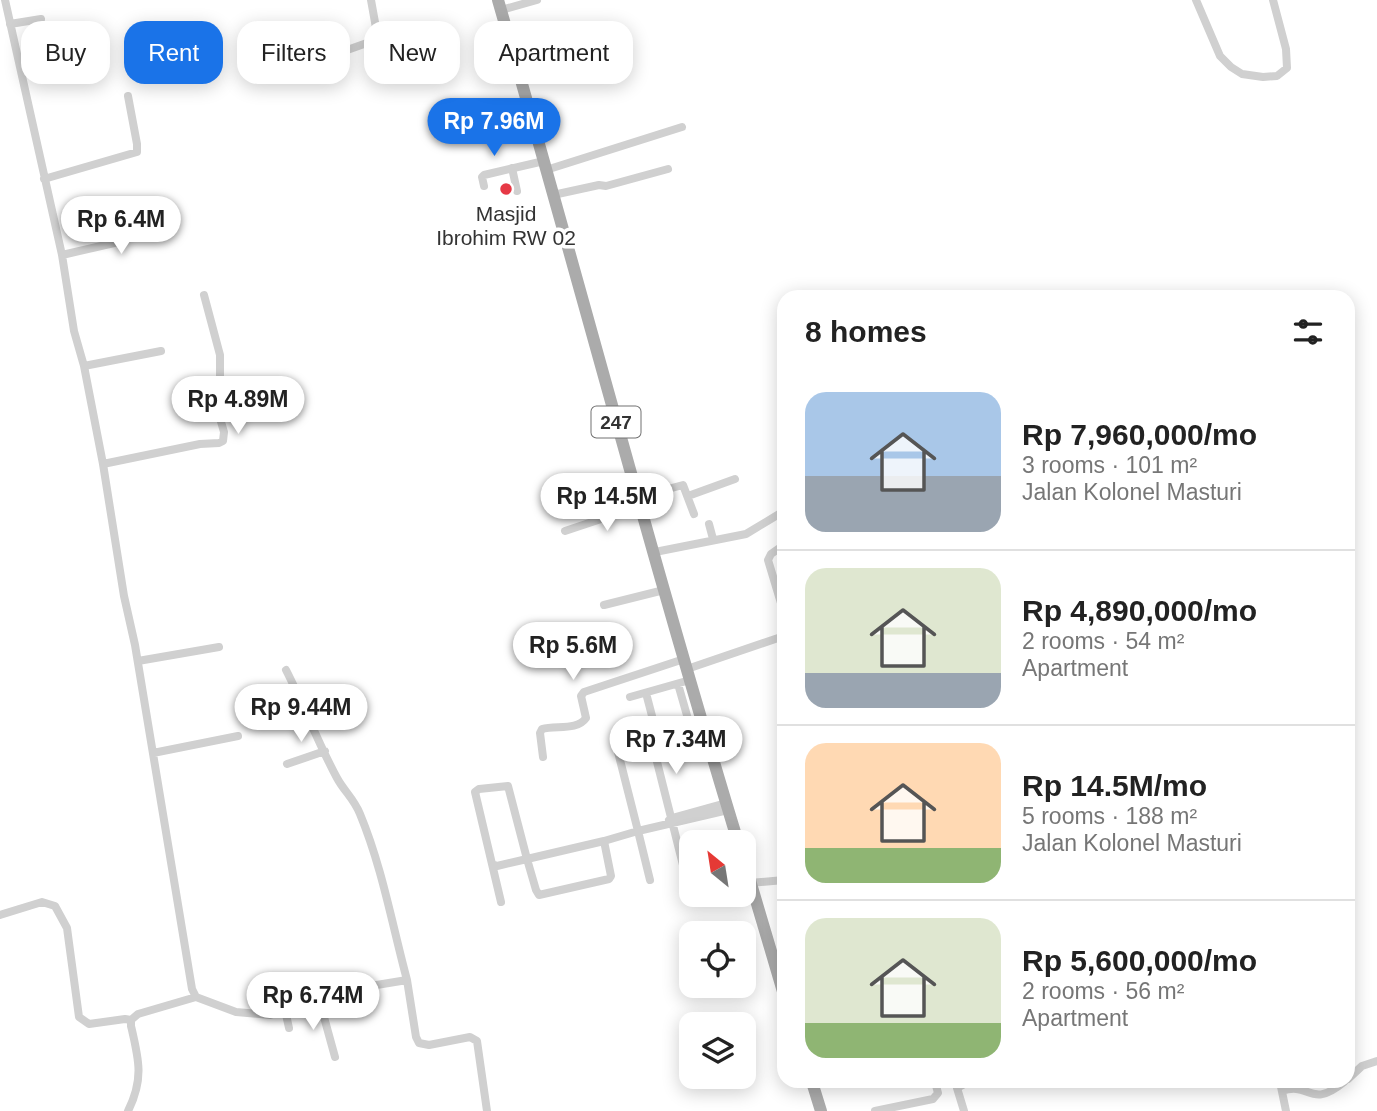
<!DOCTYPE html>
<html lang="en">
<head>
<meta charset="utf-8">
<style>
  :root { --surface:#fff; --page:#f6f6f6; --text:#222; --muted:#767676; --line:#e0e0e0; --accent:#1a73e8 }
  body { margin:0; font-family:Arial,sans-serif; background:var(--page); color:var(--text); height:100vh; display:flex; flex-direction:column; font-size:26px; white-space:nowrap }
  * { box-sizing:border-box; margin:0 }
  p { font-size:23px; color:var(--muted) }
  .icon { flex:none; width:38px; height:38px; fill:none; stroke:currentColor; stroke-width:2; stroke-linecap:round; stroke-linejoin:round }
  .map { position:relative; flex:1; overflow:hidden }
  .sheet { position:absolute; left:777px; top:290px; width:578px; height:798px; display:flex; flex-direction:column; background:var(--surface); border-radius:21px; box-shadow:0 4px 18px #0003 }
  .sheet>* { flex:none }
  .top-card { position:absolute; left:21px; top:21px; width:651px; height:63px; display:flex; gap:14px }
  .needle { width:46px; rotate:330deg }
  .fabs { position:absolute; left:679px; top:830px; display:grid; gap:14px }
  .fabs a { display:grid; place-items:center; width:77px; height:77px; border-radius:14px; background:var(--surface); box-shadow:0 4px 18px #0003; font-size:35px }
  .price { position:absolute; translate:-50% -60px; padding:0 16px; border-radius:24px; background:#fff; color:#222; font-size:23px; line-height:46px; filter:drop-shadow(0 2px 4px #0008) }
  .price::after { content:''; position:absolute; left:50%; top:42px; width:21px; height:16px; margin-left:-10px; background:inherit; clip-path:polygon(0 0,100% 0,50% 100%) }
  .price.selected { background:var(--accent); color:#fff }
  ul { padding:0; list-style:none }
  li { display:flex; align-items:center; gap:21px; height:175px; padding:0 28px }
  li+li { border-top:2px solid var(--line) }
  li span { display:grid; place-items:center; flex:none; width:196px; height:140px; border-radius:21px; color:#555 }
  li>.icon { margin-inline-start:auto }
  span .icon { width:84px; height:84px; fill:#fffc; stroke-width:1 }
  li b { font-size:30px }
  h2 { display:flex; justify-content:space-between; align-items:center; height:84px; padding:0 28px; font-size:30px }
  .pill { padding:0 24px; border-radius:21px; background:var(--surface); box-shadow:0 4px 18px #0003; font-size:24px; line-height:63px }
  .pill.selected { background:var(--accent); color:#fff }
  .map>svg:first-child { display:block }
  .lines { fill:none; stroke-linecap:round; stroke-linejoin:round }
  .street { stroke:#d0d0d0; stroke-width:8 }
  .primary { stroke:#ababab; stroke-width:12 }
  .poi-dot { fill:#e63946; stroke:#fff; stroke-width:2.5 }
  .labels { text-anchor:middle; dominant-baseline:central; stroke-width:7; stroke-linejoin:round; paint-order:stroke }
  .shield { fill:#fff; stroke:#707070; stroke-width:2 }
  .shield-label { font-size:19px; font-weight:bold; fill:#333 }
  .poi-label { font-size:21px; fill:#333; stroke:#fff }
</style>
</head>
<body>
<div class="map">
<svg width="1377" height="1111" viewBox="0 0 1377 1111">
  <rect width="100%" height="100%" fill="#fff"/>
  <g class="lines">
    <path class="street" d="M5,0L62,255L74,331L84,366L103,464L124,596L135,645L192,989L196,997
      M1196,0L1220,56L1231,67L1242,74L1263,77L1277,76L1287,68L1286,49L1273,0
      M501,10L537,0
      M10,24L41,19
      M322,59L378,39L371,0
      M512,168L517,191
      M546,170L682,127
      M44,179L137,152V144L128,96
      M484,186L482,177L484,175L544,161
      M553,195L599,185L606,186L668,169
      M62,255L123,241L127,236L123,212
      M84,366L161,351
      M103,464L200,444L219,443L223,441L224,432L217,408L220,393V355L204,295
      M688,496L735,479
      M638,497L683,485L694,514
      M709,524L713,539
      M565,531L640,506
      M781,547L771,554L768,560L784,613
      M655,552L746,534L784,511
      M604,605L664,590
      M138,661L219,647
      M687,669L784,636
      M286,670C304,705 318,743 337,778C344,791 354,799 360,814C382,867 392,924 407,980
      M678,684L690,726
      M646,693L657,735
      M630,697L690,680
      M652,742L684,869
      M618,752L638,831L728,810
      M153,753L238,736
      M543,757L540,733L542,729C556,725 577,731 586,718L581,696L584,692L684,659
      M287,764L325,751
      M669,820L672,818L726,803
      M604,841L527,859L508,786L479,789L475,792L492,864L497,866L527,859L536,890L539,895L609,879L611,876L604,841L638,831L650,880
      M492,864L501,902
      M750,883L784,880
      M0,915L42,902L55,906L67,928L79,1017L89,1024L125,1019L131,1020
      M319,999L335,1057
      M285,1010L289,1028
      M1348,1079L1362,1066L1377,1061
      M1280,1082L1286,1111
      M1282,1091C1310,1081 1310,1110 1344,1082
      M128,1111C144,1079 139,1060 131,1026V1020L138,1014L196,997L236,1012L270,1015L340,991L407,980L416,1037L419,1043L429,1045L470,1037L477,1041L487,1111
      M875,1111L933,1099L938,1093L935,1082
      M964,1111L957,1088L968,1082"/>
    <path class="primary" d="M498,0C579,280 653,563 738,842
      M744,860L784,995
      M812,1082L821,1111"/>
  </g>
  <circle class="poi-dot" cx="506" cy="189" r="7"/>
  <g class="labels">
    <rect class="shield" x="591.5" y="406.5" width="49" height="31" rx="5"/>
    <g class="shield-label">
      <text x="616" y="422">247</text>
    </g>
    <g class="poi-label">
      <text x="506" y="213">Masjid<tspan x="506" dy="24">Ibrohim RW 02</tspan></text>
    </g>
  </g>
</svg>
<div class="fabs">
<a><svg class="needle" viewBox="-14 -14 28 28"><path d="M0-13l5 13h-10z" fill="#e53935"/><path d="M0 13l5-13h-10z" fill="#767676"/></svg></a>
<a><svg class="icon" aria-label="locate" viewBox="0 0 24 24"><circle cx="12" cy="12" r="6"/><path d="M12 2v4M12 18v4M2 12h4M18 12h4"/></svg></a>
<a><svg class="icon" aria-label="layers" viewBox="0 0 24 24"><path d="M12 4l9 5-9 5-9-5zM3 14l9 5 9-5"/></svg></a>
</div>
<b class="price selected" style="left:494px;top:158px">Rp 7.96M</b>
<b class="price" style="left:121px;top:256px">Rp 6.4M</b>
<b class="price" style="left:238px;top:436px">Rp 4.89M</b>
<b class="price" style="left:607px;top:533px">Rp 14.5M</b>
<b class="price" style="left:573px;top:682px">Rp 5.6M</b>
<b class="price" style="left:301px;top:744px">Rp 9.44M</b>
<b class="price" style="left:676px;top:776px">Rp 7.34M</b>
<b class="price" style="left:313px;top:1032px">Rp 6.74M</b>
<div class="top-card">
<a class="pill">Buy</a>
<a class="pill selected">Rent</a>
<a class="pill">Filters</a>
<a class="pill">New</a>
<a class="pill">Apartment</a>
</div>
<section class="sheet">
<h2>8 homes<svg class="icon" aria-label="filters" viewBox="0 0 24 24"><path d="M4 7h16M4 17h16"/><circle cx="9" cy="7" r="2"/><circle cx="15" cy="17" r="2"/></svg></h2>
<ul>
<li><span style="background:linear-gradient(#a9c7e8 60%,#9aa5b1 0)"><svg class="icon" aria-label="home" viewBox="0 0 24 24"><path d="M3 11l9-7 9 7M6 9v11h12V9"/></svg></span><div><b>Rp 7,960,000/mo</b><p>3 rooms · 101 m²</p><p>Jalan Kolonel Masturi</p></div></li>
<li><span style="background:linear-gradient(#dfe7d0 75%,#9aa5b1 0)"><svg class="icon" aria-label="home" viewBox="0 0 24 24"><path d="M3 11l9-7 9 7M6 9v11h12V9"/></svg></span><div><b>Rp 4,890,000/mo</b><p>2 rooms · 54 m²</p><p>Apartment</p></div></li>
<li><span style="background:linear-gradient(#ffd9b3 75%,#8fb573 0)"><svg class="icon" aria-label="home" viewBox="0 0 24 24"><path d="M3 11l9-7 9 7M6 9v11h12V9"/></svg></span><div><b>Rp 14.5M/mo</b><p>5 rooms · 188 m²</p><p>Jalan Kolonel Masturi</p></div></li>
<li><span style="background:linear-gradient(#dfe7d0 75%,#8fb573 0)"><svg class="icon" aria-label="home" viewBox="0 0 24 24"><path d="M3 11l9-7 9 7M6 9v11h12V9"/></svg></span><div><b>Rp 5,600,000/mo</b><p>2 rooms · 56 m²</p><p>Apartment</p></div></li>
</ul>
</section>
</div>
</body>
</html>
